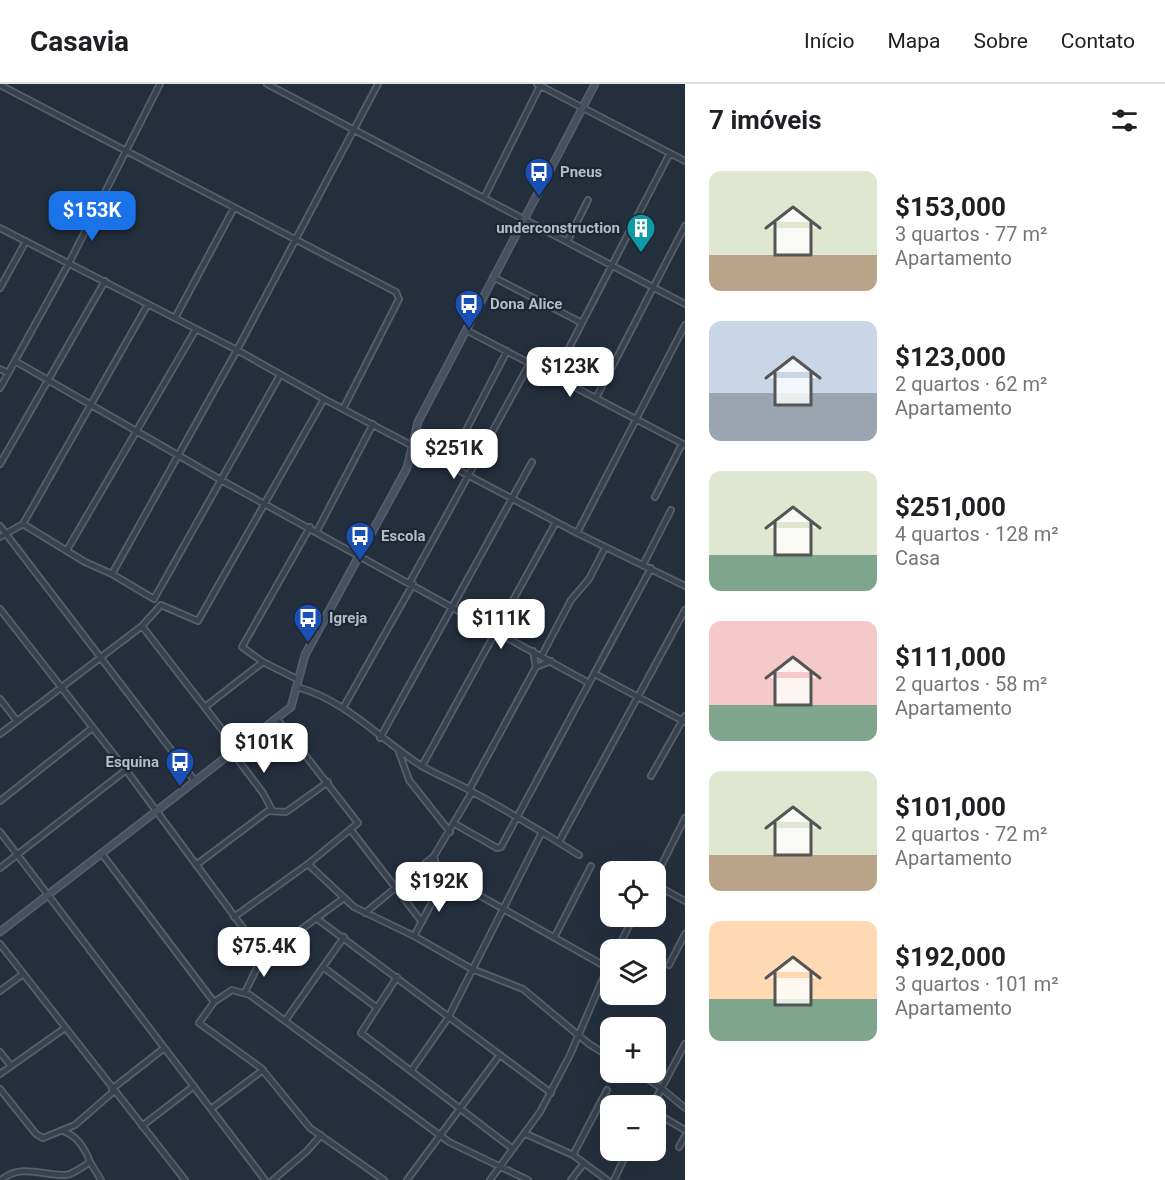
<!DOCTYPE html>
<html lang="pt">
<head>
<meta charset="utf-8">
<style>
  :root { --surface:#fff; --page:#f2f2f2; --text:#202124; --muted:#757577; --line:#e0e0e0; --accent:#1a73e8 }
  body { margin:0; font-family:Roboto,sans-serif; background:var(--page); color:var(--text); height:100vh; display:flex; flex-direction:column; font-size:22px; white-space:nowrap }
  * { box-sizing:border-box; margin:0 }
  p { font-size:20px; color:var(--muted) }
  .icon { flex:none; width:33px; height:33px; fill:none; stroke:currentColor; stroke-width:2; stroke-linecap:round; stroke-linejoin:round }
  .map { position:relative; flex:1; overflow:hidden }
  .side { display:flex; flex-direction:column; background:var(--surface); width:480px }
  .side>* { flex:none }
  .tools { position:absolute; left:600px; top:777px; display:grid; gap:12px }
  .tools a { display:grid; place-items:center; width:66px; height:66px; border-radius:12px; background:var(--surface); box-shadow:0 6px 24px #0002; font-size:30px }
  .price { position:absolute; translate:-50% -51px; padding:0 14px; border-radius:12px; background:#fff; color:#222; font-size:20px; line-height:39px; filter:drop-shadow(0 2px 3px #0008) }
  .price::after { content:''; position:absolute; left:50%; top:36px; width:18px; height:14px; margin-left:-9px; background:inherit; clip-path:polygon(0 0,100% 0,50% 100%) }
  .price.on { background:var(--accent); color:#fff }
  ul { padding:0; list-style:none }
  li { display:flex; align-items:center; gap:18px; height:150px; padding:0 24px }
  li span { display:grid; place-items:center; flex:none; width:168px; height:120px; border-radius:12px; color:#555 }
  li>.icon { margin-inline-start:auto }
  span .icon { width:72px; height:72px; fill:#fffc; stroke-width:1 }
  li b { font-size:26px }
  h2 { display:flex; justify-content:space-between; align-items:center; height:72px; padding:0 24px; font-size:26px }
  header { display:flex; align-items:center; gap:36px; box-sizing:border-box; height:84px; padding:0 30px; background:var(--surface); border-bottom:2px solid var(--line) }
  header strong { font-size:28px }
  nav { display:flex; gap:33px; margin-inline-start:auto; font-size:21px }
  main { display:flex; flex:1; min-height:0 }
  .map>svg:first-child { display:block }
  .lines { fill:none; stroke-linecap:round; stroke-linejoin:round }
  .street-casing { stroke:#565f6c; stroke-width:8 }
  .secondary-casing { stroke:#565f6c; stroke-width:9 }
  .street { stroke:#38414e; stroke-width:4.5 }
  .secondary { stroke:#465061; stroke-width:6 }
  .labels { text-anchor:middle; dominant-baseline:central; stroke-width:4.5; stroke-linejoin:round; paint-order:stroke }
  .poi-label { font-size:15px; font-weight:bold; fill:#b4bcc9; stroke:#1d2633; text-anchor:start }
</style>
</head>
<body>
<header>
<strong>Casavia</strong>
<nav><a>Início</a><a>Mapa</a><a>Sobre</a><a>Contato</a></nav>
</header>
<main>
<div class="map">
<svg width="685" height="1096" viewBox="0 0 685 1096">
  <rect width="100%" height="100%" fill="#242f3e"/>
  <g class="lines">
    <g class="street-casing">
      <path id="street" d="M267,0L685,220
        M537,0L685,77
        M0,1L396,208L399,215L343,325
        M484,114L540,2
        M0,144L237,266L324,315L577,449L685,502
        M567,158L588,116
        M493,193L582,239
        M0,204L26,157
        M175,234L234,124
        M466,246L685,361
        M15,277L221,396L589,599
        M0,285L8,289
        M554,293L670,69
        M0,304L69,179L160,0
        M596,314L685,142
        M0,380L105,197
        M448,381L507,267
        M655,413L682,360
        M23,440L85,478L112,490L237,266L378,0
        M0,442L195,697
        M317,447L373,340
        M577,449L685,241
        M0,453L23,440L148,220
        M67,466L196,245
        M643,481L671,426
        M112,490L154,515
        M410,498L530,279
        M154,515L280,291
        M0,525L126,686L261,868L264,870L273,866L344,814
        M142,542L237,665
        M542,571L571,516L589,495L605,464
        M536,583L551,577
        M595,590L685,638
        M297,595L263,578L242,563L310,443
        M297,603C345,616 379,654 420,681C435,690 453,697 469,706C506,726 543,748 579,771
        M0,615L17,637
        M205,623L263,578
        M343,624L413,500
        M0,650L142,542L161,521L198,537L324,315
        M380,654L532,378
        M232,668L263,709L272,726
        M399,668L409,696L450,748
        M422,682L556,438
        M651,692L685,632
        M469,706L536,583L533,567
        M0,717L91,645
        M455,740L497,764L501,763L651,484
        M351,746L422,838
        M0,748L265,1096
        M559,758L685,526
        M102,770L214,918L199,939L261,984L310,1044L384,1096
        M434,772L438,790
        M308,780L354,823L414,852L472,885L523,905L589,960L610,973
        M196,781L268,727L286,728L328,698
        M0,784L126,686
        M422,785L468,805L610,885
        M656,792L685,734
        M656,801L685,817
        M365,829L434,772L472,708
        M234,833L308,780L358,739L277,635
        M316,834L551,1009
        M414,852L445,794
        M555,852L591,782
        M0,860L185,1096
        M617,866L634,832
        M669,881L685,850
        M323,883L376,923
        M397,893L361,949L513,1065
        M0,907L23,890
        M245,908L264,870
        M214,918L232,906L250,911L449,1058L528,1096
        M285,937L344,853
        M0,968L11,982
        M411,987L448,934L542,748
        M637,988L661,1004L685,1024
        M0,990L65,944
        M0,1005L36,1050L43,1054L75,1041L114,1007
        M112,1005L163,965
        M652,1022L685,960
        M211,1025L263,986
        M656,1029L685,1046
        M142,1042L194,1002
        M526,1050L573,1071L607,1096
        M679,1063L685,1052
        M573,1071L607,1006
        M90,1078L101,1096
        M1,1096C22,1079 42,1092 66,1091C73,1090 81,1084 87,1080L90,1078C85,1064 77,1052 63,1047
        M273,1096L307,1067L321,1051
        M407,1096L499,972
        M490,1096L540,1028L570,971L610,878
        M571,1096L584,1079
        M614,1096L628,1066"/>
    </g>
    <g class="secondary-casing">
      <path id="secondary" d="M0,848L291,623L305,571L407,384L418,338L595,0"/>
    </g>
    <use href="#street" class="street"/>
    <use href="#secondary" class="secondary"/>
  </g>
  <defs>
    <g id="bus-pin" transform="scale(1.5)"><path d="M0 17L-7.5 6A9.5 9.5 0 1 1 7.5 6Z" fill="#1a4fb4" stroke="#1d2633"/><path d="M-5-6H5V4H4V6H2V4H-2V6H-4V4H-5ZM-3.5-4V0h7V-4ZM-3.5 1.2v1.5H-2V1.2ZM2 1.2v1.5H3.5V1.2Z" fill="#fff"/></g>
    <g id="building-pin" transform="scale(1.5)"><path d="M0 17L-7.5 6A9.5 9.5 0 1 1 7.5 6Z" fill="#0f9aa8" stroke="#1d2633"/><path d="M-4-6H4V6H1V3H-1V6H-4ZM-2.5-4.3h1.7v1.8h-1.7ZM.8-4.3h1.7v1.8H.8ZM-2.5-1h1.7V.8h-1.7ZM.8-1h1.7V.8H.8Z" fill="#fff"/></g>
  </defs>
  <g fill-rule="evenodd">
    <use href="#bus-pin" x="539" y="88"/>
    <use href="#building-pin" x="641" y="144"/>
    <use href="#bus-pin" x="469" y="220"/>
    <use href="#bus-pin" x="360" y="452"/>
    <use href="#bus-pin" x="308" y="534"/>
    <use href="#bus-pin" x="180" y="678"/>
  </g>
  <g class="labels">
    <g class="poi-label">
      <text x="560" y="88">Pneus</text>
      <text x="620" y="144" text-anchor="end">underconstruction</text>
      <text x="490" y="220">Dona Alice</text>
      <text x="381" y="452">Escola</text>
      <text x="329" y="534">Igreja</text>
      <text x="159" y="678" text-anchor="end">Esquina</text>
    </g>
  </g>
</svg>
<div class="tools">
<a><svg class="icon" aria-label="locate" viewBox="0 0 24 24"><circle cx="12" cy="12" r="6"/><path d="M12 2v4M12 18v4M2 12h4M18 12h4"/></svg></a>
<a><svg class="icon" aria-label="layers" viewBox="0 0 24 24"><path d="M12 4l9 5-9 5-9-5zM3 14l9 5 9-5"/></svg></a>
<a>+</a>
<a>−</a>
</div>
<b class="price on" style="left:92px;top:158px">$153K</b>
<b class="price" style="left:570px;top:314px">$123K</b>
<b class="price" style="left:454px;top:396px">$251K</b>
<b class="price" style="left:501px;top:566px">$111K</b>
<b class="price" style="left:264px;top:690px">$101K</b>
<b class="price" style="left:439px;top:829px">$192K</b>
<b class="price" style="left:264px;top:894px">$75.4K</b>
</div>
<section class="side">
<h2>7 imóveis<svg class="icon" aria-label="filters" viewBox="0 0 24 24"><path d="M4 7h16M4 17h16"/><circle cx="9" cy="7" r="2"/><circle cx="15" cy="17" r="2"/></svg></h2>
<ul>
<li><span style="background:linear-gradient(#dfe7d0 70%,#b9a48a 0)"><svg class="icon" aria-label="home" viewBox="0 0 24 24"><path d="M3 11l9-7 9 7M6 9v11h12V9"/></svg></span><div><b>$153,000</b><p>3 quartos · 77 m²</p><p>Apartamento</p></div></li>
<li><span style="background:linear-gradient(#c9d6e8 60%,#9aa5b1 0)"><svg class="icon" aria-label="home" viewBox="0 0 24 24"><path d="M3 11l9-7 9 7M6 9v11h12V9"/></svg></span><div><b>$123,000</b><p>2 quartos · 62 m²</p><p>Apartamento</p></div></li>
<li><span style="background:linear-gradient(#dfe7d0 70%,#7fa58c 0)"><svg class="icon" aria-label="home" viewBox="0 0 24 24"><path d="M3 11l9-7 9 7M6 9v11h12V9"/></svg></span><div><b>$251,000</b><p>4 quartos · 128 m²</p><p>Casa</p></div></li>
<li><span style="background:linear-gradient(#f6c9c9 70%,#7fa58c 0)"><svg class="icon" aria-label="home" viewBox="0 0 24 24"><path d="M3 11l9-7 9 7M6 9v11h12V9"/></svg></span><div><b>$111,000</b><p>2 quartos · 58 m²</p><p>Apartamento</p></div></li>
<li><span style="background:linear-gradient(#dfe7d0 70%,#b9a48a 0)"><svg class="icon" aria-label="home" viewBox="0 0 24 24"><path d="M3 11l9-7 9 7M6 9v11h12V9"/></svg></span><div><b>$101,000</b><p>2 quartos · 72 m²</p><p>Apartamento</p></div></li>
<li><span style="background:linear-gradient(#ffd9b3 65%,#7fa58c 0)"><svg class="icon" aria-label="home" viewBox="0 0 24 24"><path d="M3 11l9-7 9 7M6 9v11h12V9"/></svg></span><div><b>$192,000</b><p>3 quartos · 101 m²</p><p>Apartamento</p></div></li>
</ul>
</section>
</main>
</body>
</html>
